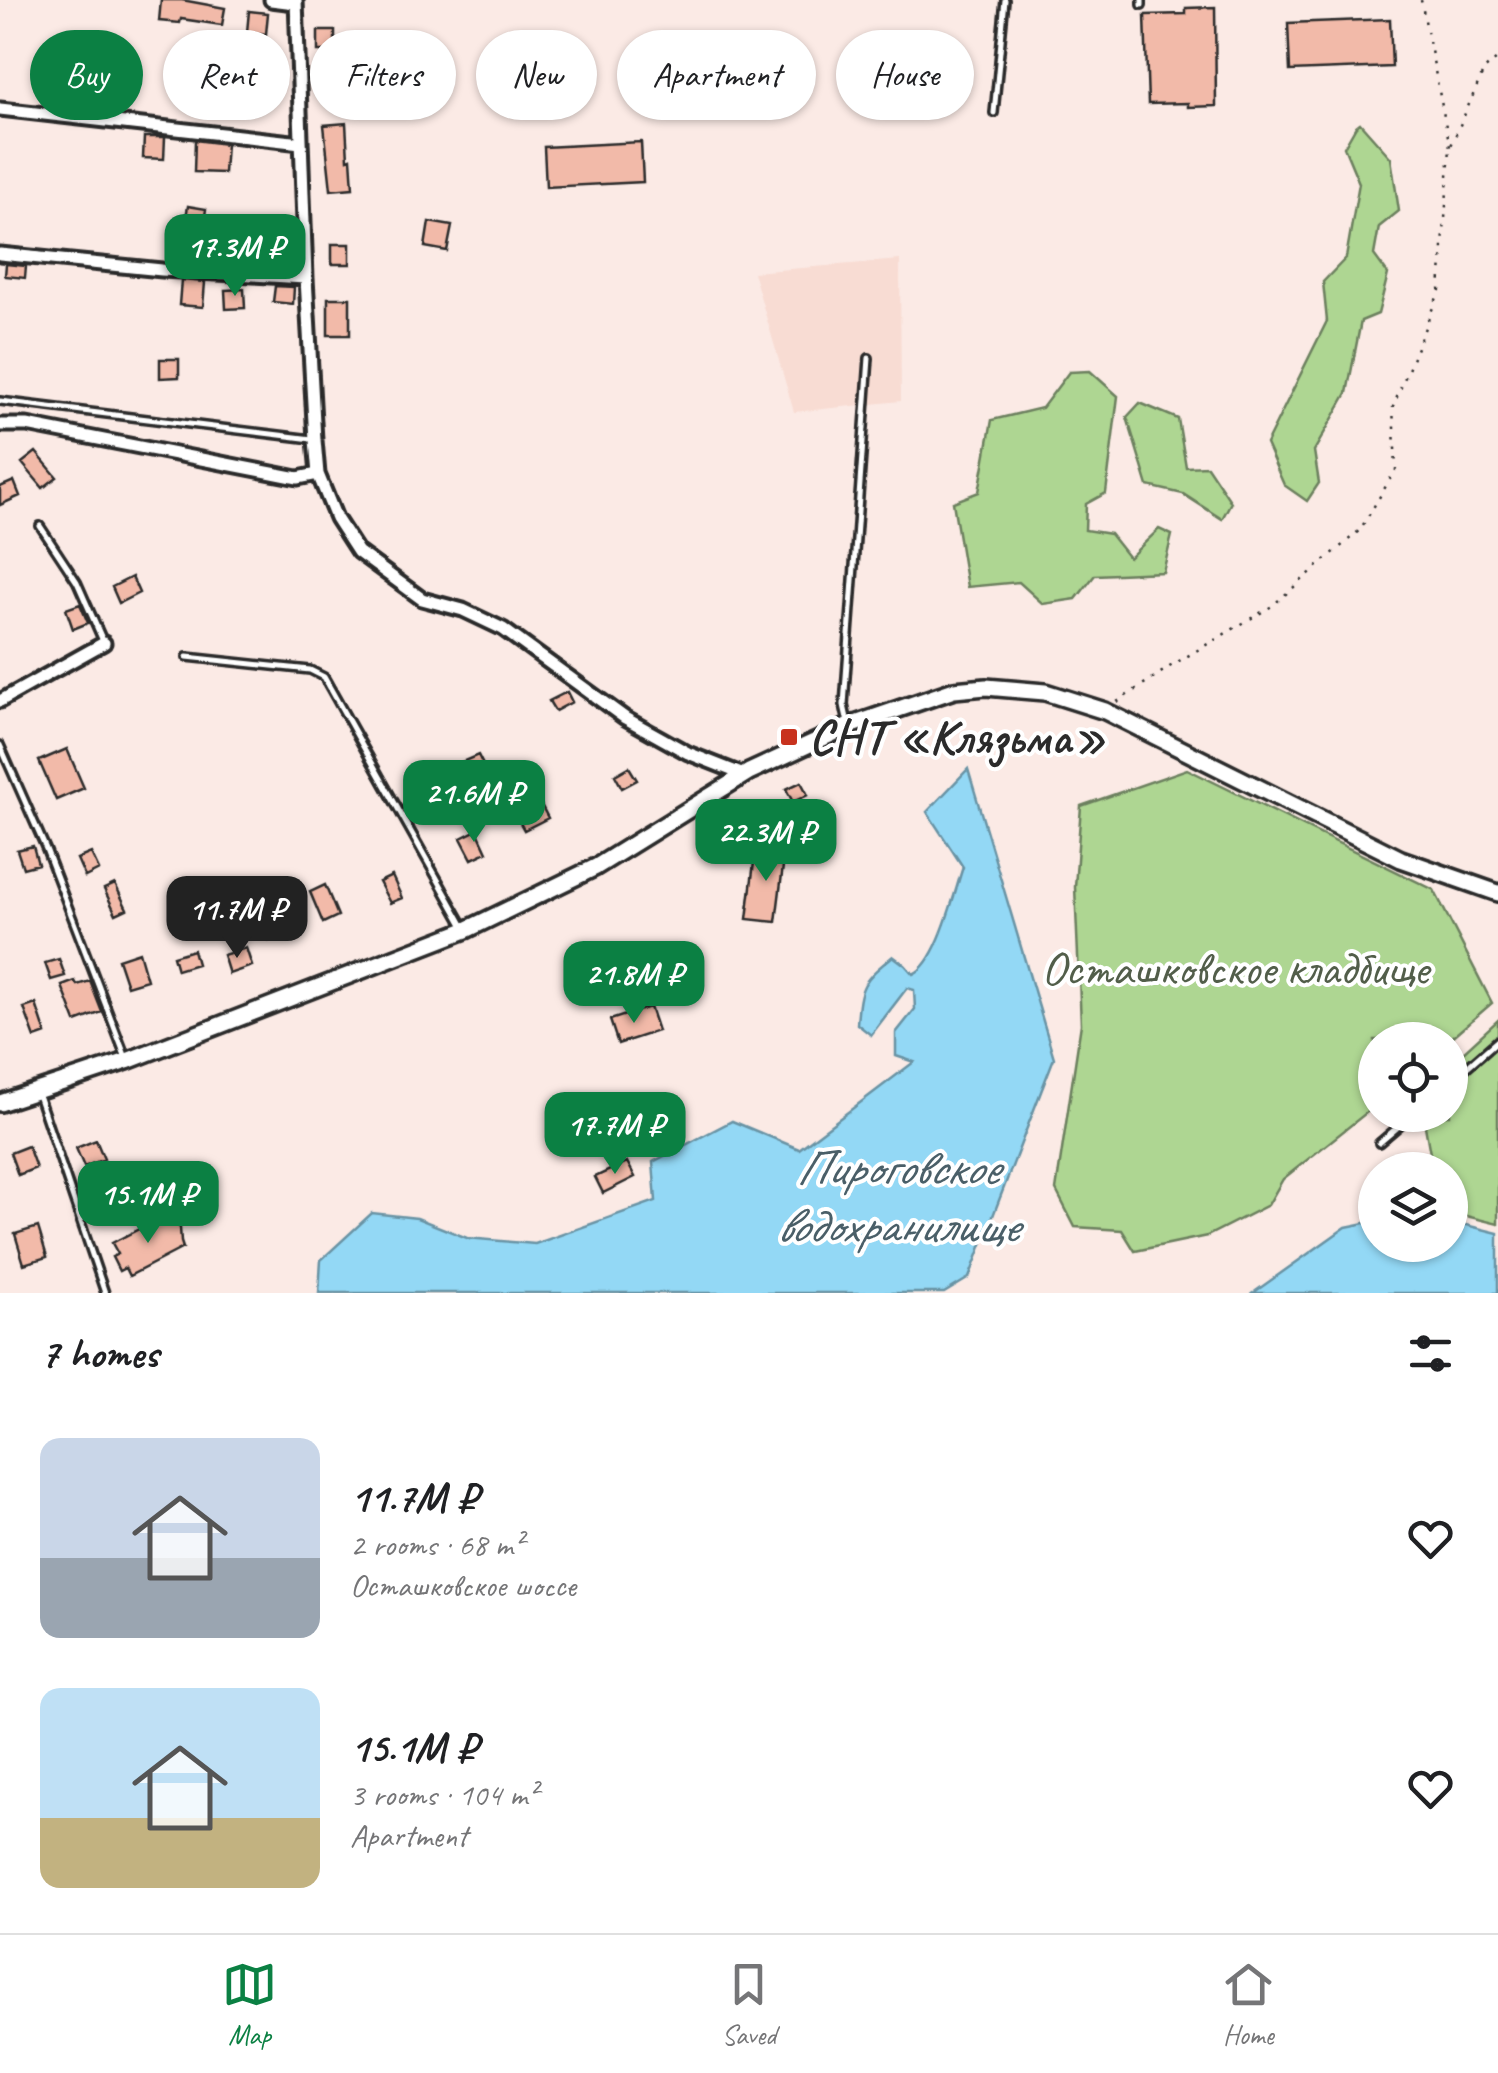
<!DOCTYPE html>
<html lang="en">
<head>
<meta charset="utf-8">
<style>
  :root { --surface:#fff; --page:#f2f2f2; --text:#202124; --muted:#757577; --line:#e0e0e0; --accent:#0b8043 }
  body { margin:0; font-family:Caveat,sans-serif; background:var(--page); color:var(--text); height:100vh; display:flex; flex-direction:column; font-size:38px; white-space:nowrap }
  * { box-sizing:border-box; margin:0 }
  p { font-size:32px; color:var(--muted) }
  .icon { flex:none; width:55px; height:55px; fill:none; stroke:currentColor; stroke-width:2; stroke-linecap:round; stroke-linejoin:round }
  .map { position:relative; height:1293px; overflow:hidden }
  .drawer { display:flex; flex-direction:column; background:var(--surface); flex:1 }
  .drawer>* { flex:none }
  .hud { position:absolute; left:30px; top:30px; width:1440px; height:90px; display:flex; gap:20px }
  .tools { position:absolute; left:1358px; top:1022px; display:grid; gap:20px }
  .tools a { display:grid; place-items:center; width:110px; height:110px; border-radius:50%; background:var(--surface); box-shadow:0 2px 8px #0004; font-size:50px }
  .price { position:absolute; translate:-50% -85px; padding:0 22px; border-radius:20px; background:var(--accent); color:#fff; font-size:32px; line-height:65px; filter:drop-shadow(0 2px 5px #0008) }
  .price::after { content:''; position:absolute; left:50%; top:60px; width:30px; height:22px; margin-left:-15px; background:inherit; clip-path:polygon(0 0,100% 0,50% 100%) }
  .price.active { background:#222; color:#fff }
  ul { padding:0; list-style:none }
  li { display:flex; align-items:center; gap:30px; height:250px; padding:0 40px }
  li span { display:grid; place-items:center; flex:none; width:280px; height:200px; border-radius:20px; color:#555 }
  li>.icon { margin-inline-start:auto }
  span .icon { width:120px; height:120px; fill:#fffc; stroke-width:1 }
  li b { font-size:42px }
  h2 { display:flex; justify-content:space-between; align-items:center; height:120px; padding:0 40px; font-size:42px }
  .pill { padding:0 35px; border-radius:45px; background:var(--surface); box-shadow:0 2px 8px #0004; font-size:35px; line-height:90px }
  .pill.active { background:var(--accent); color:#fff }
  .dock { display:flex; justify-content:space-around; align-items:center; height:140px; border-top:2px solid var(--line); background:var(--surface); font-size:28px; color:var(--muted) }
  .dock a { display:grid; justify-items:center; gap:5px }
  .dock .active { color:var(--accent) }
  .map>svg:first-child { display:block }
  .built { fill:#f8dcd3 }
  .green { fill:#aed692; stroke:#6c805e; stroke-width:2.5 }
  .water { fill:#93d8f5; stroke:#6993a4; stroke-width:2.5 }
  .building { fill:#f2baa9; stroke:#2b2b2b; stroke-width:2.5 }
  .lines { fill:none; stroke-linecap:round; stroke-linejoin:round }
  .lane-casing { stroke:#2b2b2b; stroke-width:12 }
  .street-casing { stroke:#2b2b2b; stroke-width:19 }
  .secondary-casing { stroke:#2b2b2b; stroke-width:22 }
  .path { stroke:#2b2b2b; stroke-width:2.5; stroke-dasharray:2.5 8; stroke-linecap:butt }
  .lane { stroke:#fff; stroke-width:5 }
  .street { stroke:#fff; stroke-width:11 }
  .secondary { stroke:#fff; stroke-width:15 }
  .poi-dot { fill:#c8321e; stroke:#fff; stroke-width:4 }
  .labels { text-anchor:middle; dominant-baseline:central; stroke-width:8; stroke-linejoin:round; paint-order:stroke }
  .poi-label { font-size:48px; font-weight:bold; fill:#2b2b2b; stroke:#fff; text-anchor:start }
  .park-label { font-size:48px; fill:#525e4a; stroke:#fff }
  .water-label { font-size:50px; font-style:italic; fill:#4a5f68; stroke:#fff }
</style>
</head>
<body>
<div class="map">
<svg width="1498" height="1293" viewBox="0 0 1498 1293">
  <rect width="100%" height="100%" fill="#fbeae5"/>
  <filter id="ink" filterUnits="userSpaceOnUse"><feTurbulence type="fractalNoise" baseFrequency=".01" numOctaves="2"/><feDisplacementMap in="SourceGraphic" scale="20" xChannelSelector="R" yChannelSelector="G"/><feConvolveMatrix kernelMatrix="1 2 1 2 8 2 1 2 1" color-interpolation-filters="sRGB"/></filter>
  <g filter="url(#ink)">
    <path class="built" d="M900,260L901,401L794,412L753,272Z"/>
    <path class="green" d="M1360,123L1391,158L1399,211L1379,227L1374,255L1388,274L1378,314L1361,321L1347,393L1314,451L1319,483L1307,501L1284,485L1266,444L1327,321L1323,282L1346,258L1359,183L1344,147L1356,126Z
      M1090,371L1118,396L1106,493L1086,504L1085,530L1110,534L1129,558L1159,529L1172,535L1163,572L1095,575L1076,599L1043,604L1019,582L967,587L953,502L979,492L992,420L1042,408L1069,372Z
      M1140,403L1178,419L1186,467L1207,466L1231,502L1222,519L1183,494L1148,486L1127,417Z
      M1187,769L1434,890L1492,1003L1449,1040H1375V1106L1283,1179L1268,1205L1207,1236L1135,1251L1122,1230L1075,1227L1056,1190L1081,1024L1075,887L1081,806Z
      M1498,1020V1224L1450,1212V1170H1433L1423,1115H1450V1064Z"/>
    <path class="water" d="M968,769L1054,1058L969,1278L944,1293H319L321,1260L372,1213L417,1218L467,1238L535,1244L656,1201L653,1162L732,1121L799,1149L914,1062L896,1056V1033L915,1009L914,990L907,988L871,1035L857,1024C860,985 862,981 893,956L905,965L913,974C938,963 954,893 963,867L927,812Z
      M1375,1221V1245H1450V1221L1498,1233V1293H1253L1346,1227Z"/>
    <path class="building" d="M161,0H182L225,8L222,25L181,19L180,23L159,21Z
      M1215,7L1216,106L1188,107V103L1148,104L1145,15L1186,14V8Z
      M249,11L268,13L266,34L247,32Z
      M1390,19L1392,67L1290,71L1288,23Z
      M318,31H335V51H318Z
      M346,61L347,78L328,80L327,63Z
      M228,81L246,82L245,112L226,111Z
      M346,123L348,159L351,158L353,188L331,190L324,125Z
      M144,137H165L164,159L143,158Z
      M195,140L226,144L224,173L194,172Z
      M641,142L643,182L546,187L544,147Z
      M188,206L206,209L202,237L183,234Z
      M429,222L452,226L447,251L425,247Z
      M332,244H350V264H332Z
      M6,264L26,266L25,278L5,276Z
      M181,280L205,282L203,307L179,305Z
      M275,286L294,287L293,304L273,302Z
      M244,289L245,308L226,309L225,290Z
      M328,298H350V335H328Z
      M160,359H179V377L160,378Z
      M36,452L57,477L43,488L22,463Z
      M14,481L20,496L0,505V487Z
      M132,577L139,593L119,603L112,587Z
      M80,604L88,623L73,629L66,609Z
      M567,692L572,702L555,711L549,701Z
      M67,749L84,788L56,800L39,761Z
      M478,755L484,767L467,775L462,762Z
      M629,767L637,780L622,788L615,775Z
      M801,782L808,795L793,802L786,789Z
      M537,797L548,818L524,830L513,810Z
      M477,830L487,852L472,859L461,838Z
      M33,846L38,864L23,868L17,850Z
      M756,846L785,850L776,922L747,919Z
      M91,853L99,870L85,877L77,859Z
      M392,876L402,898L390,903L379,882Z
      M115,884L127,909L116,914L104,889Z
      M325,885L338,916L323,923L310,892Z
      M275,905L288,933L269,941L256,914Z
      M246,948L252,966L229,974L223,955Z
      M193,950L197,964L177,970L173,956Z
      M139,952L147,980L127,986L118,959Z
      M59,959L65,976L51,980L45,963Z
      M75,981L77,985L90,981L102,1012L76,1022L62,986Z
      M36,1004L46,1034L35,1038L24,1008Z
      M650,1007L658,1031L618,1044L610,1020Z
      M96,1140L104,1159L84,1167L76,1148Z
      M28,1146L36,1168L18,1175L10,1153Z
      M627,1162L635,1177L603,1193L595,1177Z
      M124,1177L130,1194L99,1206L93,1189Z
      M174,1181L181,1200L170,1204L164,1184Z
      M164,1216L175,1222L180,1228L181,1242L183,1248L129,1276L125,1268L119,1271L112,1257L118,1254L112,1243Z
      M38,1227L47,1257L24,1264L15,1234Z"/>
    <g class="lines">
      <g class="lane-casing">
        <path id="lane" d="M1142,5V0
          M994,113L1005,0
          M0,401L312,439
          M40,526L77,582L103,641
          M187,657L310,670L324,677L465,928
          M848,723L844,705L869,358
          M0,745L46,849L126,1058
          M1450,1082L1498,1040
          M37,1092L105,1293
          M1379,1143L1412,1115"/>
      </g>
      <g class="street-casing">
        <path id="street" d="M271,0L295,3
          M296,0L306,278L315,440L318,474L336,518L358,552L422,599L463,610L503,629L625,718L688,753L744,775
          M0,109L301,143
          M0,254L162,270L306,278
          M0,425H27L298,478L318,474
          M0,701L104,643"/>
      </g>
      <g class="secondary-casing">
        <path id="secondary" d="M0,1103L127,1061L466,930L596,867L749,772L849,726L954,690L986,687L1045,692L1105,711L1401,859L1498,893"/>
      </g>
      <path class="path" d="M1421,0L1450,147
        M1117,702L1174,664L1272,606L1360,530L1396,469L1393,407L1440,290L1450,148L1484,70L1498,58"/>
      <use href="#lane" class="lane"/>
      <use href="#street" class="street"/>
      <use href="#secondary" class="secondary"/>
    </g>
  </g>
  <rect class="poi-dot" x="779" y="727" width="20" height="20" rx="5"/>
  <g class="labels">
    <g class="poi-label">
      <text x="809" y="737">СНТ «Клязьма»</text>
    </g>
    <g class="park-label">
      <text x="1235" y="968">Осташковское кладбище</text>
    </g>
    <g class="water-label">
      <text x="897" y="1167">Пироговское<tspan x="897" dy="58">водохранилище</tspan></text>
    </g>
  </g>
</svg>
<div class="tools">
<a><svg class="icon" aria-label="locate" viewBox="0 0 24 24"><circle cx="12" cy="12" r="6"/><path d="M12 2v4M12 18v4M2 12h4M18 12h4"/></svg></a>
<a><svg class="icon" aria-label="layers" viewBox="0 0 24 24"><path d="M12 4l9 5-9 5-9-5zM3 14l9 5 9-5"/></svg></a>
</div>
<b class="price" style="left:235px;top:299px">17.3M ₽</b>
<b class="price" style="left:474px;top:845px">21.6M ₽</b>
<b class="price" style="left:766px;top:884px">22.3M ₽</b>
<b class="price active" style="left:237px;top:961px">11.7M ₽</b>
<b class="price" style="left:634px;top:1026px">21.8M ₽</b>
<b class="price" style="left:615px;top:1177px">17.7M ₽</b>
<b class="price" style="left:148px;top:1246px">15.1M ₽</b>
<div class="hud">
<a class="pill active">Buy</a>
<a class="pill">Rent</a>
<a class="pill">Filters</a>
<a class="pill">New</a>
<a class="pill">Apartment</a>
<a class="pill">House</a>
</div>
</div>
<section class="drawer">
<h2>7 homes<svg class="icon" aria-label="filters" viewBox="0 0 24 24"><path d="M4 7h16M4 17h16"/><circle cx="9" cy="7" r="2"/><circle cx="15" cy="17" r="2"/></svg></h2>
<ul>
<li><span style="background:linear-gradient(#c9d6e8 60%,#9aa5b1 0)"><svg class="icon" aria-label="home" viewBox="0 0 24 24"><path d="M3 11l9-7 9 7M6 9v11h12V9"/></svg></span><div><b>11.7M ₽</b><p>2 rooms · 68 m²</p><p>Осташковское шоссе</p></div><svg class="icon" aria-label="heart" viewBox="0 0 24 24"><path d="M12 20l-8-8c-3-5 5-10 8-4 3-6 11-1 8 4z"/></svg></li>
<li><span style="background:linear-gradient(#bfe0f5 65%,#c2b280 0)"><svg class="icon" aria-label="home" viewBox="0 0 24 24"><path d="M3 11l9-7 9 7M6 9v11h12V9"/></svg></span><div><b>15.1M ₽</b><p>3 rooms · 104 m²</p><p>Apartment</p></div><svg class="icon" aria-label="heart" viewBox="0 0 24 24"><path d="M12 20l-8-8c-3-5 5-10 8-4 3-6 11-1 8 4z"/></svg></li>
</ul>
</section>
<nav class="dock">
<a class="active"><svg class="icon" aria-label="map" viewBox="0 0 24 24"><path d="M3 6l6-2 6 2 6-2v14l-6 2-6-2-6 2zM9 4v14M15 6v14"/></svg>Map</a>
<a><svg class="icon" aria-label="saved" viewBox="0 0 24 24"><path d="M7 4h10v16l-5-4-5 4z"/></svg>Saved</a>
<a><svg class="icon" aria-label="home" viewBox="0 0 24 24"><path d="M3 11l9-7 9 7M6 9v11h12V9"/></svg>Home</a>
</nav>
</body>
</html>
